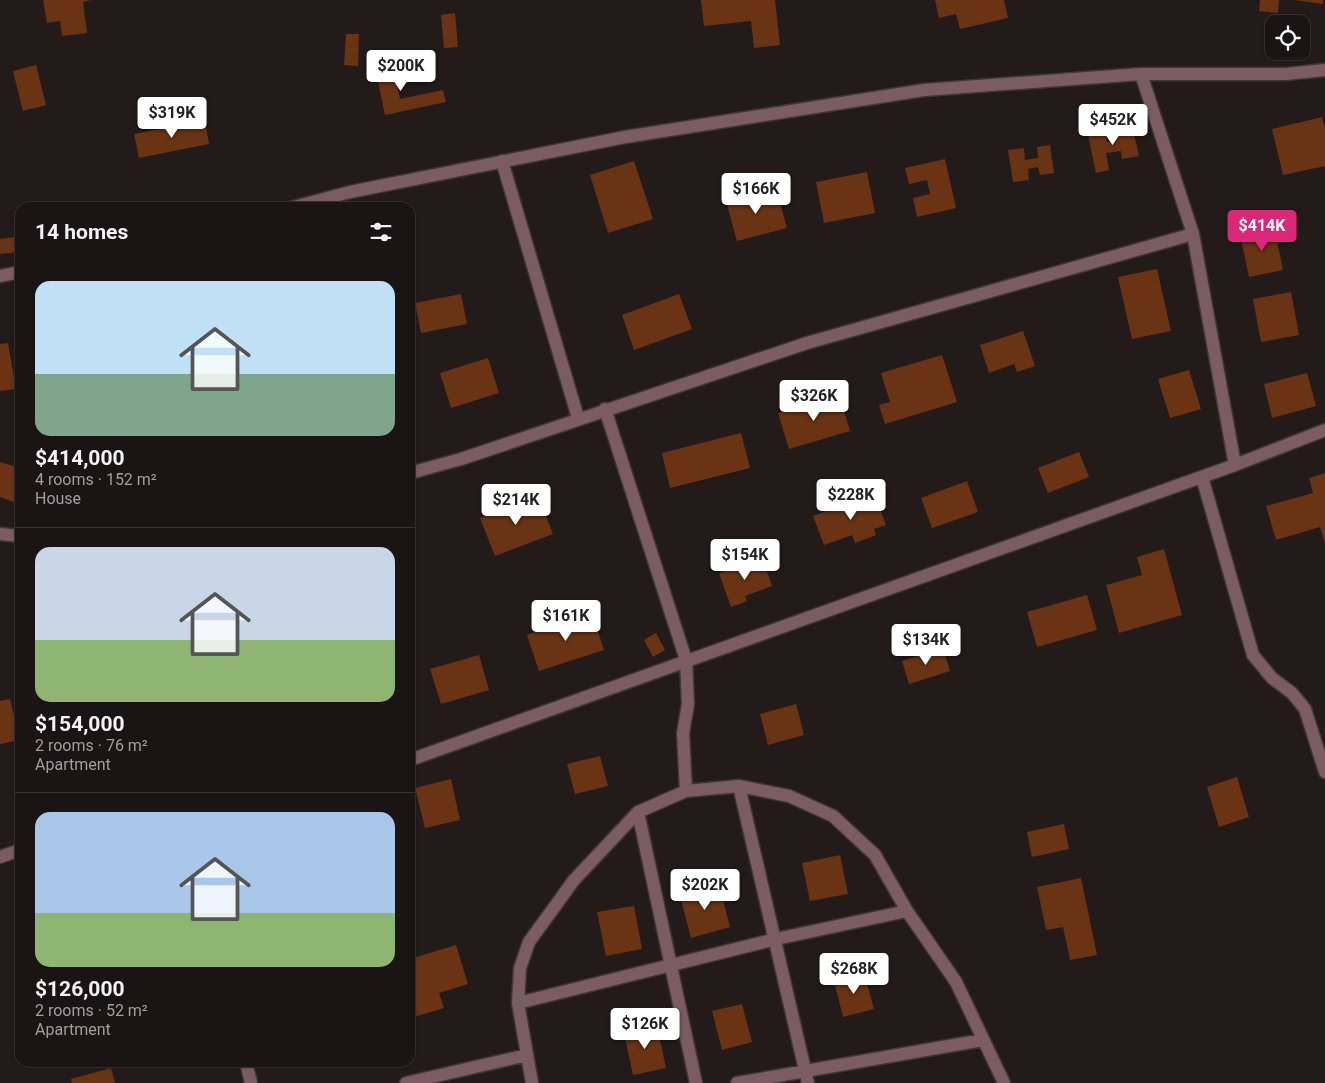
<!DOCTYPE html>
<html lang="en">
<head>
<meta charset="utf-8">
<style>
  :root { --surface:#1a1414; --page:#231d1d; --text:#f1f3f6; --muted:#9f9ea0; --line:#383334; --accent:#db2777 }
  body { margin:0; font-family:Roboto,sans-serif; background:var(--page); color:var(--text); height:100vh; display:flex; flex-direction:column; font-size:19px; white-space:nowrap }
  * { box-sizing:border-box; margin:0 }
  p { font-size:16px; color:var(--muted) }
  .icon { flex:none; width:28px; height:28px; fill:none; stroke:currentColor; stroke-width:2; stroke-linecap:round; stroke-linejoin:round }
  .map { position:relative; flex:1; overflow:hidden }
  .side { position:absolute; left:15px; top:202px; width:400px; height:865px; display:flex; flex-direction:column; background:var(--surface); border-radius:15px; box-shadow:0 1px 4px #0004,0 0 0 1px var(--line) }
  .side>* { flex:none }
  .buttons { position:absolute; left:1265px; top:15px; display:grid; gap:10px }
  .buttons a { display:grid; place-items:center; width:45px; height:45px; border-radius:10px; background:var(--surface); box-shadow:0 1px 4px #0004,0 0 0 1px var(--line); font-size:25px }
  .price { position:absolute; translate:-50% -42px; padding:0 11px; border-radius:5px; background:#fff; color:#222; font-size:16px; line-height:32px; filter:drop-shadow(0 1px 2px #0008) }
  .price::after { content:''; position:absolute; left:50%; top:30px; width:15px; height:11px; margin-left:-8px; background:inherit; clip-path:polygon(0 0,100% 0,50% 100%) }
  .price.active { background:var(--accent); color:#fff }
  ul { padding:0; list-style:none }
  li { display:grid; align-content:center; gap:10px; height:265px; padding:0 20px }
  li+li { border-top:1px solid var(--line) }
  li span { display:grid; place-items:center; height:155px; border-radius:15px; color:#555 }
  li>.icon { margin-inline-start:auto }
  span .icon { width:90px; height:90px; fill:#fffc; stroke-width:1 }
  li b { font-size:21px }
  h2 { display:flex; justify-content:space-between; align-items:center; height:60px; padding:0 20px; font-size:21px }
  .map>svg:first-child { display:block }
  .building { fill:#6a3314 }
  .lines { fill:none; stroke-linecap:round; stroke-linejoin:round }
  .minor-casing { stroke:#3f3736; stroke-width:15 }
  .minor { stroke:#7a5c62; stroke-width:12 }
</style>
</head>
<body>
<div class="map">
<svg width="1325" height="1083" viewBox="0 0 1325 1083">
  <rect width="100%" height="100%" fill="#231b1a"/>
  <path class="building" d="M43,0H91L83,2L87,33L62,36L60,21L47,23Z
    M701,0H775L780,45L754,48L751,21L704,26Z
    M935,0H1004L1008,18L960,29L956,14L939,18Z
    M1260,0H1279L1278,13L1259,11Z
    M1294,0H1323V4Z
    M455,13L458,47L444,48L441,15Z
    M346,34H359L358,66L344,65Z
    M392,60L400,99L443,90L446,102L385,115L374,63Z
    M36,65L46,105L23,111L13,71Z
    M1322,117L1325,129V166L1283,175L1272,129Z
    M205,120L209,144L139,158L134,134Z
    M1132,125L1139,156L1122,159L1121,151L1106,153L1109,170L1096,173L1088,135L1105,131L1107,142L1115,140L1112,129Z
    M1050,145L1054,173L1040,175L1038,167L1028,169L1029,180L1013,182L1008,150L1024,148L1025,160L1038,158L1037,147Z
    M945,159L956,208L917,217L913,198L930,194L927,180L909,184L905,168Z
    M634,161L653,219L608,233L590,175Z
    M867,172L875,213L824,223L816,182Z
    M776,188L787,228L737,241L726,201Z
    M1274,227L1283,270L1249,277L1240,234Z
    M16,237L18,252L0,254V239Z
    M1157,269L1171,331L1132,339L1118,277Z
    M1291,292L1299,335L1261,342L1253,299Z
    M461,294L467,324L421,333L415,303Z
    M679,294L692,329L634,350L622,315Z
    M1023,331L1035,366L1017,372L1014,364L989,373L980,345Z
    M8,343L16,389L0,391V344Z
    M942,355L957,402L885,424L879,405L890,402L881,373Z
    M488,358L499,393L451,408L440,373Z
    M1189,370L1201,409L1170,418L1158,379Z
    M1307,373L1316,406L1272,418L1264,384Z
    M839,395L850,431L789,449L778,413Z
    M741,433L750,468L670,488L662,453Z
    M1079,452L1089,477L1048,493L1038,468Z
    M0,462L20,468V504L0,497Z
    M1325,473V543L1320,527L1276,540L1266,506L1313,493L1309,478Z
    M967,481L978,512L932,528L921,498Z
    M874,493L886,525L874,529L876,535L855,543L852,535L824,545L813,516Z
    M538,496L553,534L495,556L480,518Z
    M1164,549L1182,615L1119,633L1106,585L1142,575L1137,557Z
    M762,557L772,586L745,596L747,601L731,607L719,573Z
    M1087,595L1097,630L1037,647L1027,612Z
    M592,614L604,650L539,671L527,635Z
    M656,633L665,650L653,657L644,640Z
    M943,648L950,671L909,684L902,661Z
    M479,655L489,690L441,704L430,669Z
    M10,699L20,740L0,744V701Z
    M796,704L804,735L768,745L760,714Z
    M600,756L608,786L575,794L567,764Z
    M1237,777L1249,817L1219,827L1207,787Z
    M451,779L460,820L425,828L415,788Z
    M1064,824L1069,849L1032,857L1027,832Z
    M840,855L848,894L810,901L802,863Z
    M1081,878L1097,955L1070,960L1063,927L1046,930L1037,887Z
    M719,885L730,927L691,938L680,896Z
    M634,906L642,949L606,956L597,912Z
    M456,945L468,984L439,993L444,1008L410,1018V959Z
    M864,973L874,1009L843,1017L834,981Z
    M742,1004L752,1042L722,1050L712,1011Z
    M657,1026L666,1068L633,1075L624,1033Z
    M111,1068L115,1083H72L71,1079Z"/>
  <g class="lines">
    <g class="minor-casing">
      <path id="minor" d="M1141,74L1193,234L1235,465
        M502,161L578,418
        M290,208L350,192L625,137L924,90L1141,74H1286L1325,70
        M0,276L20,272
        M410,473L461,459L807,343L1193,234
        M1202,477L1253,655L1272,678L1292,693L1305,709L1325,772
        M0,534L20,536
        M410,760L1235,465L1325,430
        M739,786L808,1083
        M686,791L739,786L789,796L833,816L875,855L907,911
        M638,812L696,1083
        M0,857L20,850
        M518,1003L776,939L907,911L956,982L1004,1083
        M246,1062L251,1083
        M406,1083L527,1055
        M532,1083L518,1003L520,968L529,942L574,880L638,812L686,791L683,733L688,704L686,660L605,409
        M737,1083L983,1040"/>
    </g>
    <use href="#minor" class="minor"/>
  </g>
</svg>
<div class="buttons">
<a><svg class="icon" aria-label="locate" viewBox="0 0 24 24"><circle cx="12" cy="12" r="6"/><path d="M12 2v4M12 18v4M2 12h4M18 12h4"/></svg></a>
</div>
<b class="price" style="left:401px;top:92px">$200K</b>
<b class="price" style="left:172px;top:139px">$319K</b>
<b class="price" style="left:1113px;top:146px">$452K</b>
<b class="price" style="left:756px;top:215px">$166K</b>
<b class="price active" style="left:1262px;top:252px">$414K</b>
<b class="price" style="left:814px;top:422px">$326K</b>
<b class="price" style="left:851px;top:521px">$228K</b>
<b class="price" style="left:516px;top:526px">$214K</b>
<b class="price" style="left:745px;top:581px">$154K</b>
<b class="price" style="left:566px;top:642px">$161K</b>
<b class="price" style="left:926px;top:666px">$134K</b>
<b class="price" style="left:705px;top:911px">$202K</b>
<b class="price" style="left:854px;top:995px">$268K</b>
<b class="price" style="left:645px;top:1050px">$126K</b>
<section class="side">
<h2>14 homes<svg class="icon" aria-label="filters" viewBox="0 0 24 24"><path d="M4 7h16M4 17h16"/><circle cx="9" cy="7" r="2"/><circle cx="15" cy="17" r="2"/></svg></h2>
<ul>
<li><span style="background:linear-gradient(#bfe0f5 60%,#7fa58c 0)"><svg class="icon" aria-label="home" viewBox="0 0 24 24"><path d="M3 11l9-7 9 7M6 9v11h12V9"/></svg></span><div><b>$414,000</b><p>4 rooms · 152 m²</p><p>House</p></div></li>
<li><span style="background:linear-gradient(#c9d6e8 60%,#8fb573 0)"><svg class="icon" aria-label="home" viewBox="0 0 24 24"><path d="M3 11l9-7 9 7M6 9v11h12V9"/></svg></span><div><b>$154,000</b><p>2 rooms · 76 m²</p><p>Apartment</p></div></li>
<li><span style="background:linear-gradient(#a9c7e8 65%,#8fb573 0)"><svg class="icon" aria-label="home" viewBox="0 0 24 24"><path d="M3 11l9-7 9 7M6 9v11h12V9"/></svg></span><div><b>$126,000</b><p>2 rooms · 52 m²</p><p>Apartment</p></div></li>
</ul>
</section>
</div>
</body>
</html>
